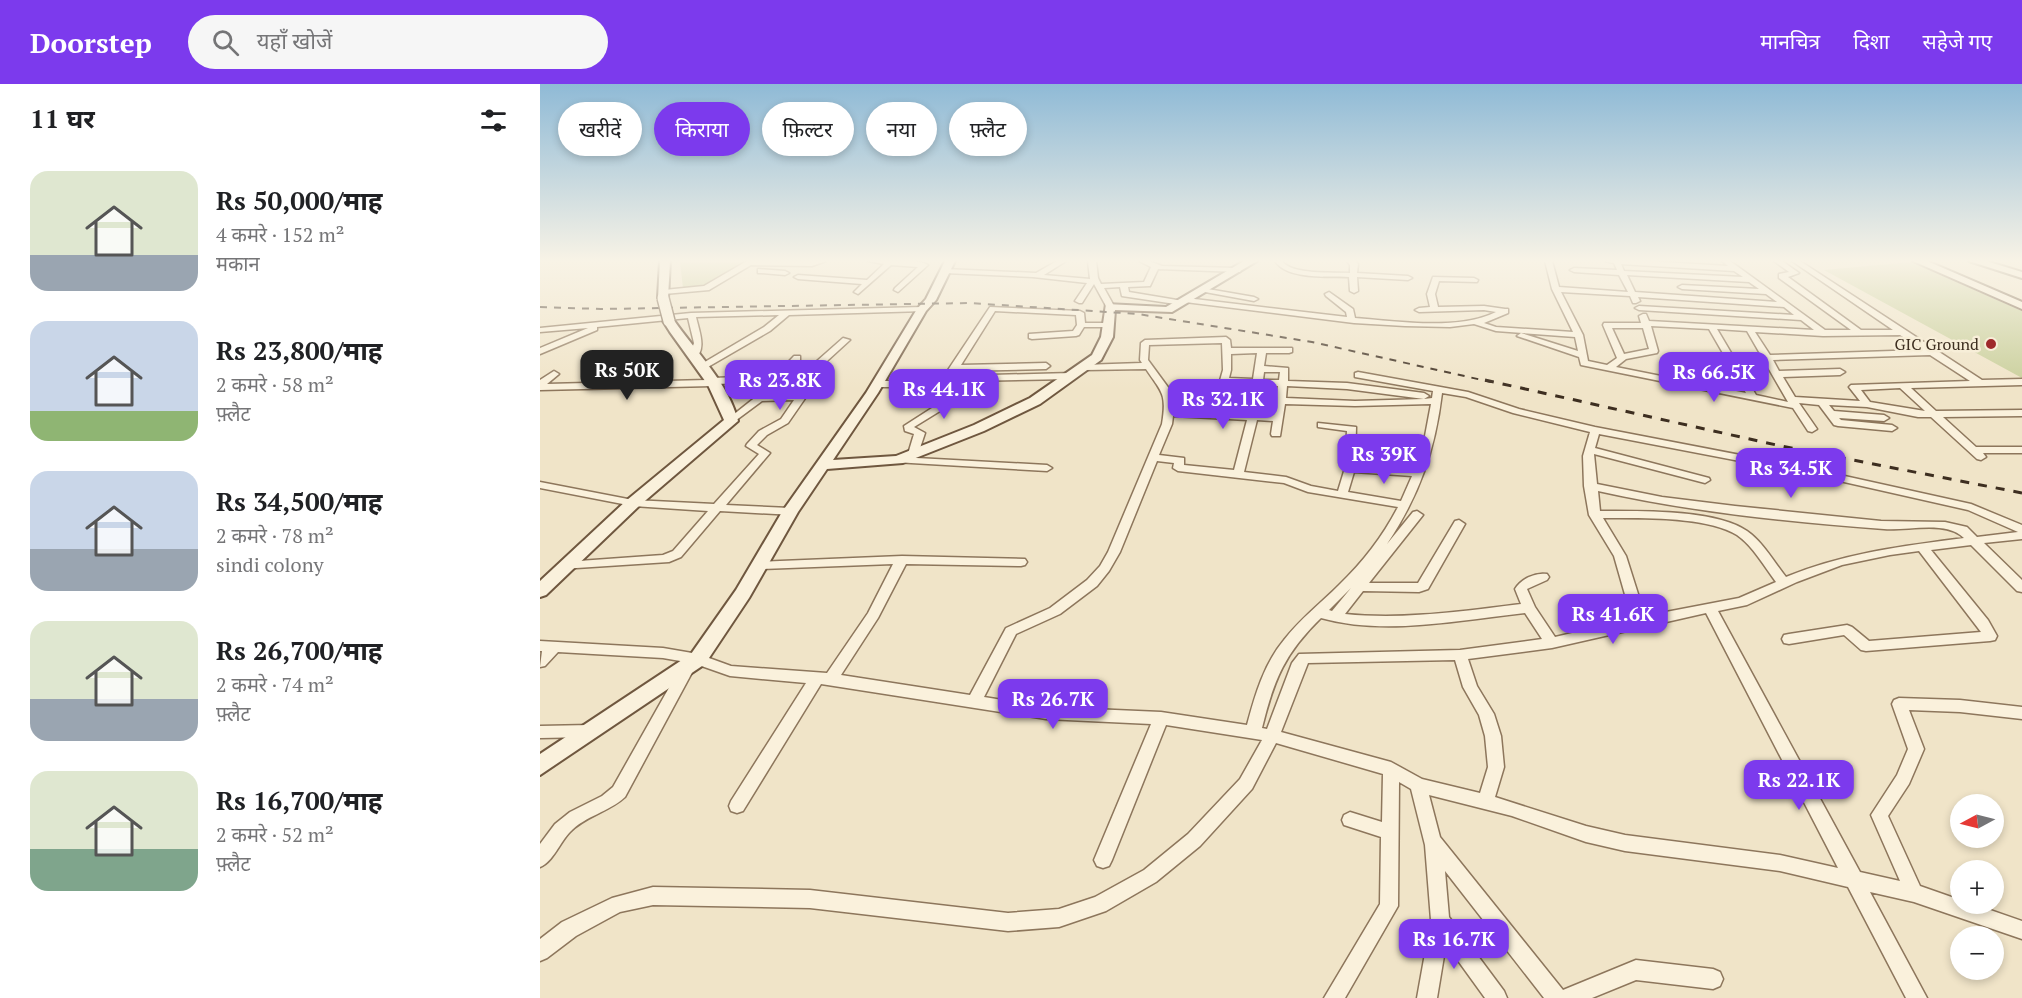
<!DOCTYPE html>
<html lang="hi">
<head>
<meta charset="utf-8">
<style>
  :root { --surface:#fff; --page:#f6f6f6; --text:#202124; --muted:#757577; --accent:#7c3aed }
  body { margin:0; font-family:"PT Serif","Noto Sans Devanagari",serif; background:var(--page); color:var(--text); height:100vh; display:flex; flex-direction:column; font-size:22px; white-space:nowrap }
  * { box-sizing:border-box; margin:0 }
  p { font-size:20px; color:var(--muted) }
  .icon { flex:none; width:33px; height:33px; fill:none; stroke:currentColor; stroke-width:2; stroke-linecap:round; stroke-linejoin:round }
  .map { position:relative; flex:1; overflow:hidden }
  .sheet { display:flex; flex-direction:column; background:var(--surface); width:540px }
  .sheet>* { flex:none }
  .banner { position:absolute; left:18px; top:18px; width:570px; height:54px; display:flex; gap:12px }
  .needle { width:39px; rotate:263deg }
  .tools { position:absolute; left:1410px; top:710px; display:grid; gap:12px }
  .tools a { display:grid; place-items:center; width:54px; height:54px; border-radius:50%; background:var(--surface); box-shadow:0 3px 9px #0003; font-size:30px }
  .price { position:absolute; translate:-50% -51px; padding:0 14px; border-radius:12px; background:var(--accent); color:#fff; font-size:20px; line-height:39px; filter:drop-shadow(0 2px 3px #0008) }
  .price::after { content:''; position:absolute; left:50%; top:36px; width:18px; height:14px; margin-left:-9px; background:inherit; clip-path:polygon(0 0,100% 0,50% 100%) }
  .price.selected { background:#222; color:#fff }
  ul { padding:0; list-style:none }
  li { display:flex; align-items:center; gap:18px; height:150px; padding:0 30px }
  li span { display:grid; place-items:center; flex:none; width:168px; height:120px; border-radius:18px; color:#555 }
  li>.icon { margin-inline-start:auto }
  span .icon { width:72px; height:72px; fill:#fffc; stroke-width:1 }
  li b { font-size:26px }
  h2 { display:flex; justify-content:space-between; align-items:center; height:72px; padding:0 30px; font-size:26px }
  .pill { padding:0 21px; border-radius:27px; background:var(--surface); box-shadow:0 3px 9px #0003; font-size:21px; line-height:54px }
  .pill.selected { background:var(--accent); color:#fff }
  header { display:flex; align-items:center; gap:36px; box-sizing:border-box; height:84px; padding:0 30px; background:var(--accent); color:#fff }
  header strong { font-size:28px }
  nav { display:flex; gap:33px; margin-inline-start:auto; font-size:21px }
  .search { width:420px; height:54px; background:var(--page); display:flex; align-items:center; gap:15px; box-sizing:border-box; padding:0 21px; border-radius:33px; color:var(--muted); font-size:22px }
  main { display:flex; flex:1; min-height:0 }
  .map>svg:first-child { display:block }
  .green { fill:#c9cf9b }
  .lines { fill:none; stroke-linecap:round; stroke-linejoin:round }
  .street-casing { stroke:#8d765c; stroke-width:3 }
  .secondary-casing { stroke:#6f573f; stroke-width:4 }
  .street { fill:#faf1dc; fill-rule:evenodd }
  .secondary { fill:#faf1dc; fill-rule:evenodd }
  .rail-far1 { stroke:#3d2e20; stroke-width:2; stroke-dasharray:7 7; stroke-linecap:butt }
  .rail { stroke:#3d2e20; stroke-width:3; stroke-dasharray:9 9; stroke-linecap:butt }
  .secondary-bridge-casing { stroke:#6f573f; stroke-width:14; stroke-linecap:butt }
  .secondary-bridge { stroke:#faf1dc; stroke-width:11 }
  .poi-dot { fill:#9e2a2b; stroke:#f7eed8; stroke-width:2 }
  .labels { text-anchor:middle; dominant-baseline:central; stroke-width:5; stroke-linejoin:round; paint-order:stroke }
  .far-poi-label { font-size:16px; fill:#3d2e20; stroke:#f7eed8; text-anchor:end }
</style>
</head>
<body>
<header>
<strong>Doorstep</strong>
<div class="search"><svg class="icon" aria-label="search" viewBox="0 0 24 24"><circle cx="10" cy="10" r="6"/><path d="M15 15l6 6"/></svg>यहाँ खोजें</div>
<nav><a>मानचित्र</a><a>दिशा</a><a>सहेजे गए</a></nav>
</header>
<main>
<section class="sheet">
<h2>11 घर<svg class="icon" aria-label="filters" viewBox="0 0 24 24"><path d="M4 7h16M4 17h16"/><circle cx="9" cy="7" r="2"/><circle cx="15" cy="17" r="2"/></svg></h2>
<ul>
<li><span style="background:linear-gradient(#dfe7d0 70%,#9aa5b1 0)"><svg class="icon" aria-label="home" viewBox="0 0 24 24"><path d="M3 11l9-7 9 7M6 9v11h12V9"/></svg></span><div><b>Rs 50,000/माह</b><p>4 कमरे · 152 m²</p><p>मकान</p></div></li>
<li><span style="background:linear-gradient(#c9d6e8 75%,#8fb573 0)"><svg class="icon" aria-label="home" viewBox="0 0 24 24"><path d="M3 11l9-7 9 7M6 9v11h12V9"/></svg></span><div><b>Rs 23,800/माह</b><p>2 कमरे · 58 m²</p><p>फ़्लैट</p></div></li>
<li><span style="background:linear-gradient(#c9d6e8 65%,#9aa5b1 0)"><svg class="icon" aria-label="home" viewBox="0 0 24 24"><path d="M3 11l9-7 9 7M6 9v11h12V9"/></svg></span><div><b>Rs 34,500/माह</b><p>2 कमरे · 78 m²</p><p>sindi colony</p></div></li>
<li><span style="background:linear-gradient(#dfe7d0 65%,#9aa5b1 0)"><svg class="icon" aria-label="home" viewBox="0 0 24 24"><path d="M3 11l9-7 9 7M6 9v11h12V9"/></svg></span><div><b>Rs 26,700/माह</b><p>2 कमरे · 74 m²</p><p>फ़्लैट</p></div></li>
<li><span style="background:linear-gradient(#dfe7d0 65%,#7fa58c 0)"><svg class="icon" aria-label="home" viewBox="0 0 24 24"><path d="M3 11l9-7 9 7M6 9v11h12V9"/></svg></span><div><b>Rs 16,700/माह</b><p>2 कमरे · 52 m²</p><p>फ़्लैट</p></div></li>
</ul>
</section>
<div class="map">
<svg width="1482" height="914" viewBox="0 0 1482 914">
  <rect width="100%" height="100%" fill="#f0e4c8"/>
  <path class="green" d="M209,177L166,203L143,204L140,178Z
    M1371,178L1482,227V294L1284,186Z"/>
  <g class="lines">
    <g class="street-casing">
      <path id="street" d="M207,177H286L272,182L211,181L169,206L124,210L120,208L124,206L164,202Z
        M328,177C344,177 374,174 388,181L358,208L354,206L355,204L378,183L351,181L318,210L314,208L322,200L258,195L254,193L258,191L327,196L344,180Z
        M517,177H526L504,191L550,195L548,177H556L558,194L561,200L604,198L611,183L599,177H609L622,182L697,184L701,186L700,188L618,185L610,202L588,203L589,208L643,217L646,214L807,233L806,228L786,212L785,210L789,208L813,225L815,234C857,237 917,247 956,228L944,226L879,228L875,226L879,224L890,223L887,210L893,193L934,194L938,196L937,198L899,197L895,210L898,223L944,222L965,225H968V229L944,239L956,243L1033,248L1012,205L1005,177H1012L1019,203L1088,208L1079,191L1034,188L1030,186L1034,184L1077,186L1074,179L1065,177H1107L1188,182L1182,177H1190L1285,246H1311L1239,194V190L1249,188L1234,177H1242L1259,189L1248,193L1321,246H1353L1252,177H1260L1442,296L1482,295V301L1371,304L1396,327L1482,326V332L1403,333L1436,363H1482V369H1443L1446,373L1441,376L1437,375L1391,333H1378L1327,323L1289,321L1294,327L1344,331L1349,334L1344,337L1299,334L1301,336L1352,341L1357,344L1352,347L1298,342L1294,341L1279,321L1259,319L1277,345L1272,348L1268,347L1253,324L1041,281L1039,273L977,252L981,249L1038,267L1035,253L956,247L934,240L910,243L865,242L814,239L645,218L642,221L582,212L580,203L564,204L574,222L570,224L566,222L554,200L542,219H539L535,217L547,199L493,193L405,189L401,187L405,185L496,189ZM1081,180L1194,187L1203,193L1084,187ZM1087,191L1209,198L1219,205L1142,201L1138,203L1142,205L1226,210L1237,218L1095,208ZM1021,208L1090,212L1093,219H1096L1100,217L1098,213L1244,223L1254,231L1099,222L1095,224L1099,226L1261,236L1274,246L1109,237L1106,230H1103L1099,232L1101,239H1064L1063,241L1077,274L1067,281L1048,277L1043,251ZM1111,242L1169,245L1206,309L1076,283L1086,275L1117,269L1118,267ZM1072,244H1103L1109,265L1084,270ZM1177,245L1207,247L1248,318L1216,311ZM1215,248L1283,252L1360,251L1383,266L1230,271ZM1390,271L1430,297L1311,301L1309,303L1320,317L1255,313L1243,293L1300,291L1305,288L1300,285L1239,287L1233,276ZM1360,304L1385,327L1330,318L1321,306Z
        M735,177H742C751,191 794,188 810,189V181L807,177H815L818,180L817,189L868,192L872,194L868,196L817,193L818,207L814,209L810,207L809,193C789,192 747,196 735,177Z
        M218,185L245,187L249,189L245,191L221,189H218Z
        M662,204L714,213L718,215L714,217L665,208H662Z
        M382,223H385V227L249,231L230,247L161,287L157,284L158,282L224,243L239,231L156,233C159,247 168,267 153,276L149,273L154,259L148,234L57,243V246L0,270V264L48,244L0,248V244L151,229Z
        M450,223L540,227L544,229L545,239H569L573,241L569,243H544L539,251L536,252L492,255L489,254V250L533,247L537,241L536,231L455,227L421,281L506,279L510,282L506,285L417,287L414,292L531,289L536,292L531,295L427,297L413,319L374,343L385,349L378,370L377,372H369L368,370L374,350L365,347L364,342L406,315L417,297L396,298L381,303H337L332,300L337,297H380L395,292H404Z
        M686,253L690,256L691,264H752V268L749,269H726L724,282L748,284V297L807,299L884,309L889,312L884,315L892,314L893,307L815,293V289L818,288L928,308L979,325L1055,343L1273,385L1431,420L1482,441V455L1444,459L1482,496V508L1477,507L1431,461L1391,466L1448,536L1457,552L1455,556L1450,557L1326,567L1321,566L1304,551L1249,560L1244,559L1242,555L1244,551L1249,550L1307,541L1312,543L1329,557L1441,548L1379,467L1350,471L1302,481L1257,498L1207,521L1178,527L1320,788L1360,797L1331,731L1357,691L1368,665L1352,620L1354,616L1359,614L1420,616L1482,623V635L1420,628L1369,626L1384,665L1369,700L1348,732L1380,802L1420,816V819H1430L1482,837V855L1374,818L1330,808L1387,914H1366L1308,803L1240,787L1085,767L1046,758L972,732L889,711L900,753L1023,906L1096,876L1173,885L1180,888L1183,895L1180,902L1173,905L1096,896L1052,914H1004L905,787L909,833L964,907L967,914H945L906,860L897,914H877L891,836L885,761L871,705L859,698L858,822L805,914H784L840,820L841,753L804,741L802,736L804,731L810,728L842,738L843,690L736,659L712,705L660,762L616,798L566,827L519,843L468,847L270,824L113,821L80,828L36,852L7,874L0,877V855L22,838L72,814L113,803L270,806L468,829L519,825L555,813L604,786L648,750L700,695L722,656L626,641L572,776L569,782L563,784L557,782L554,776L611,640L506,635L281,600L203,727L197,729L191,727L189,722L191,717L266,599L190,592L153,579L155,583L85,713C69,728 45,732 30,748C20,758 13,778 0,783V760L15,740L30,728L62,712L73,703L143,579L146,578L123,574L18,568L5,582L0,583L2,567H0V557L123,564L158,570L191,582L287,589L328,529L353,480L220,485L216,484L214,481L216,478L362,472L485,475L487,478L485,481L481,482L366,480L338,534L301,591L430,611L466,544L510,524L547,496L560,482L568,468L622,340C627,309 622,309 606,285L545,286L542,285V281L602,279L600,276L601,259L605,256ZM682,259L683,286L677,307L630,306L608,276L609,261ZM717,269L713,295L689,294L691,286V270ZM724,288H740L739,296H723ZM688,300L713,301L711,311L686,308ZM722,301L738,302L736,313L721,312ZM747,302L807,305L884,315L815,317L746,314ZM902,309L926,313L973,329L1050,348L1043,372L1044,402L1049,431L1074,472L1092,535L1015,553L995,523L987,505L1007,496L1009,493L1007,490C995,488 981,495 975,505L981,520C923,527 864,536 805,530L823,507L879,508L888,505L925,440L919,436L915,437L878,499H829L883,431L877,427L873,428L847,460C879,412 895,367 902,309ZM633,312L681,313L710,316L709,330L634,326ZM720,317L736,319L734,331L718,330ZM745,320L815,322L891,320L885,352L875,385L815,381L816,343L778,339V343L807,347L805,384L798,407L771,402L746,393L704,388L717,336L733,337L731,350L732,352H740ZM633,332L707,336L694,386L644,381V374L619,371L632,340ZM1059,350L1273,391L1428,426L1478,448L1437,453L1427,443L1405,438L1341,437L1195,422L1122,413L1057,400L1054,370L1165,399L1170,396L1169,394L1055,364ZM617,377L634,379L633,384L638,387L744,399L768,408L858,423C843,452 823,478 799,501C781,519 760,535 744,556C724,580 715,611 707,641L621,628L506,623L444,613L476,550L520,530L557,502L569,487L580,468ZM814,388L872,392L861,417L808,408ZM1058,407C1152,428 1249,438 1344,445C1368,447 1406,436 1424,454C1363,462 1304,469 1246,493C1234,478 1223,458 1207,447C1175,425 1099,427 1060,427ZM1063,434C1098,434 1167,432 1197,451C1213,462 1224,482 1236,498L1199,514L1105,532L1086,472ZM811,504L792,527L789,526ZM985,529L1002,555L920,566L759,570L752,579L727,645L722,644C734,595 745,569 781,534C844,552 921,536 985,529ZM1166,529L1298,784L1240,771L1085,751L1046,742L955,713L964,683L961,652L954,630L937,602L928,575L1012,564ZM915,576L923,603L939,631L945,652L948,683L940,709L882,695L851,678L741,648L768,579Z
        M303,254L310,256L275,288L257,310L266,313L248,339L227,351L217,361L230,369L186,421L250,424L254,425L256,428L254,431L180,427L141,473L129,478L21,485L19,482L25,478L123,471L133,467L168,427L93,422L0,404V398L93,416L174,420L219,370L206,362L207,360L219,347L241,335L254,316L222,317L191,340L186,337L188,335L217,312L230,298L176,300L172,302L0,306V296L14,287L19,290L7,300L167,296L171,294L235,292L254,272H260V276L228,311L247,310L269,284Z
        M358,373L507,381L512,384L507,387L354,378L353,376Z
        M50,641L55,643L58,647L55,651L50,653L0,654V642Z"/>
    </g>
    <g class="secondary-casing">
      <path id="secondary" d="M120,177H130L128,214L123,217L118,214Z
        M405,177H415L396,216L386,227L338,309L293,376L356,372L434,341L490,314L552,271L561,253L566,220L626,223L704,177H717L632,228L575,226L573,253L561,276L500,320L444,347L363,379L287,385L258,428L209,514L165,580L0,691V670L151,570L196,506L242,428L326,309L377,225L386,215Z
        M1373,177H1387L1482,218V225Z
        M1429,177H1446L1482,188V194Z
        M125,235H133C155,267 188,298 198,337L99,422L6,511L0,513V497L87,416L184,336L168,301L130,248L123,237Z"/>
    </g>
    <use href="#street" class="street"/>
    <use href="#secondary" class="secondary"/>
    <path class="rail-far1" d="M0,223L61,225L430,219L598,230L772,258L951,298"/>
    <path class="rail" d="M945,296L1241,362L1482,409"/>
    <g class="secondary-bridge-casing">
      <path id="secondary-bridge" d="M123,214L129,237"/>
    </g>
    <use href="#secondary-bridge" class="secondary-bridge"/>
  </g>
  <linearGradient id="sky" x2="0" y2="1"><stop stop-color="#8fbad6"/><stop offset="0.58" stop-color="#f8f3e6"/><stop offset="1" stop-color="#f8f3e6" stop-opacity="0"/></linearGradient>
  <rect width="1482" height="305" fill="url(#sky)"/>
  <circle class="poi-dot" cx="1451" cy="260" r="6"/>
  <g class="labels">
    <g class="far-poi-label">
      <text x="1439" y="260">GIC Ground</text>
    </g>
  </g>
</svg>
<div class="tools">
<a><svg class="needle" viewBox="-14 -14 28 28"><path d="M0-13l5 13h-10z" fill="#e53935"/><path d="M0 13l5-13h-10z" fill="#757577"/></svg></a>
<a>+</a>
<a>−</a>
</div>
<b class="price selected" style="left:87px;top:317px">Rs 50K</b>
<b class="price" style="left:1174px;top:319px">Rs 66.5K</b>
<b class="price" style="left:240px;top:327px">Rs 23.8K</b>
<b class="price" style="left:404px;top:336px">Rs 44.1K</b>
<b class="price" style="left:683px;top:346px">Rs 32.1K</b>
<b class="price" style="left:844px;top:401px">Rs 39K</b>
<b class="price" style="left:1251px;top:415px">Rs 34.5K</b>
<b class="price" style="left:1073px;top:561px">Rs 41.6K</b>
<b class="price" style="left:513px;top:646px">Rs 26.7K</b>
<b class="price" style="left:1259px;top:727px">Rs 22.1K</b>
<b class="price" style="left:914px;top:886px">Rs 16.7K</b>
<div class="banner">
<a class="pill">खरीदें</a>
<a class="pill selected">किराया</a>
<a class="pill">फ़िल्टर</a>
<a class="pill">नया</a>
<a class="pill">फ़्लैट</a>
</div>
</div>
</main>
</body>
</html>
